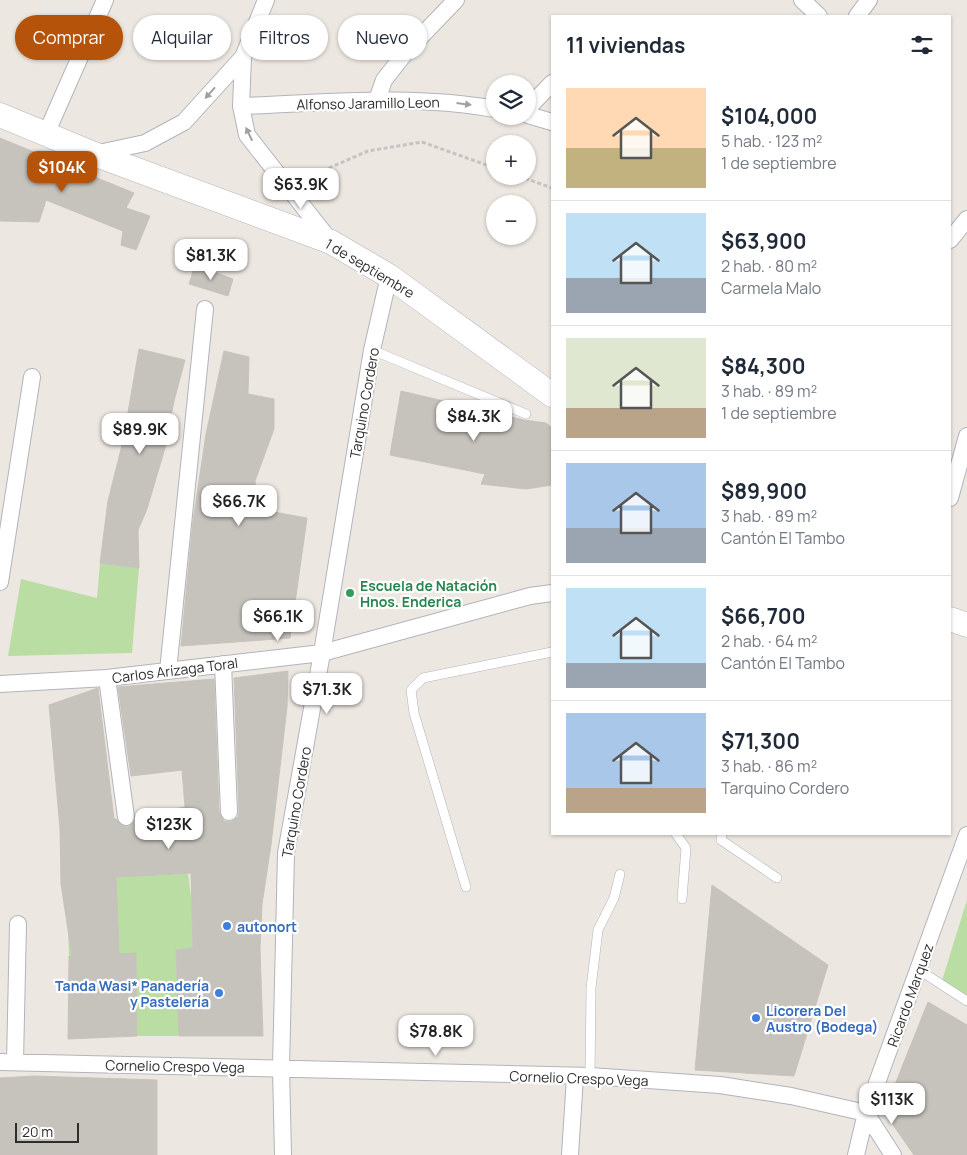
<!DOCTYPE html>
<html lang="es">
<head>
<meta charset="utf-8">
<style>
  :root { --surface:#fff; --page:#f6f6f7; --text:#1f2937; --muted:#747a83; --line:#e0e1e3; --accent:#b45309 }
  body { margin:0; font-family:Manrope,sans-serif; background:var(--page); color:var(--text); height:100vh; display:flex; flex-direction:column; font-size:19px; white-space:nowrap }
  * { box-sizing:border-box; margin:0 }
  p { font-size:16px; color:var(--muted) }
  .icon { flex:none; width:28px; height:28px; fill:none; stroke:currentColor; stroke-width:2; stroke-linecap:round; stroke-linejoin:round }
  .map { position:relative; flex:1; overflow:hidden }
  .panel { position:absolute; left:551px; top:15px; width:400px; height:820px; display:flex; flex-direction:column; background:var(--surface); border-radius:0px; box-shadow:0 1px 4px #0004 }
  .panel>* { flex:none }
  .top-card { position:absolute; left:15px; top:15px; width:461px; height:45px; display:flex; gap:10px }
  .fabs { position:absolute; left:486px; top:75px; display:grid; gap:10px }
  .fabs a { display:grid; place-items:center; width:50px; height:50px; border-radius:50%; background:var(--surface); box-shadow:0 1px 4px #0004; font-size:25px }
  .scale { position:absolute; left:15px; bottom:12px; width:64px; box-sizing:border-box; padding-left:5px; border:2px solid #2d2d2d; border-top:0; font-size:14px; line-height:18px; white-space:nowrap; color:#2d2d2d; -webkit-text-stroke:4px #fff; paint-order:stroke }
  .price { position:absolute; translate:-50% -42px; padding:0 11px; border-radius:10px; background:#fff; color:#222; font-size:16px; line-height:32px; filter:drop-shadow(0 1px 2px #0008) }
  .price::after { content:''; position:absolute; left:50%; top:30px; width:15px; height:11px; margin-left:-8px; background:inherit; clip-path:polygon(0 0,100% 0,50% 100%) }
  .price.on { background:var(--accent); color:#fff }
  ul { padding:0; list-style:none }
  li { display:flex; align-items:center; gap:15px; height:125px; padding:0 15px }
  li+li { border-top:1px solid var(--line) }
  li span { display:grid; place-items:center; flex:none; width:140px; height:100px; border-radius:0px; color:#555 }
  li>.icon { margin-inline-start:auto }
  span .icon { width:60px; height:60px; fill:#fffc; stroke-width:1 }
  li b { font-size:21px }
  h2 { display:flex; justify-content:space-between; align-items:center; height:60px; padding:0 15px; font-size:21px }
  .tag { padding:0 18px; border-radius:22px; background:var(--surface); box-shadow:0 1px 4px #0004; font-size:18px; line-height:45px }
  .tag.on { background:var(--accent); color:#fff }
  .map>svg:first-child { display:block }
  .green { fill:#badda4 }
  .building { fill:#c6c2bc; stroke:#c8c3bb }
  .lines { fill:none; stroke-linecap:round; stroke-linejoin:round }
  .lane-casing { stroke:#b2b4bc; stroke-width:10 }
  .street-casing { stroke:#b2b4bc; stroke-width:18 }
  .secondary-casing { stroke:#b2b4bc; stroke-width:25 }
  .path { stroke:#c4c4c4; stroke-width:3; stroke-dasharray:4 2.5; stroke-linecap:butt }
  .lane { stroke:#fff; stroke-width:9 }
  .street { stroke:#fff; stroke-width:16 }
  .secondary { stroke:#fff; stroke-width:24 }
  .oneway { fill:#a0a0a0 }
  .leisure-dot { fill:#2e9e5b; stroke:#fff; stroke-width:2 }
  .shop-dot { fill:#3f7fe0; stroke:#fff; stroke-width:2 }
  .labels { text-anchor:middle; dominant-baseline:central; stroke-width:4.5; stroke-linejoin:round; paint-order:stroke }
  .street-label { font-size:14px; fill:#2d2d2d; stroke:#fff }
  .leisure-label { font-size:14px; font-weight:bold; fill:#27864d; stroke:#fff; text-anchor:start }
  .shop-label { font-size:14px; font-weight:bold; fill:#366cbe; stroke:#fff; text-anchor:start }
</style>
</head>
<body>
<div class="map">
<svg width="967" height="1155" viewBox="0 0 967 1155">
  <rect width="100%" height="100%" fill="#ede7e1"/>
  <path class="green" d="M100,563L139,568L132,653L8,656L21,579L97,598Z
    M188,873L192,904L193,948L176,950L179,1036H137L136,954L69,956L68,929L118,927L116,877Z
    M967,900V1007L940,987Z"/>
  <path class="building" d="M0,138L134,193L126,208L150,216L136,250L121,245L123,231L46,200L39,222L0,221Z
    M195,265L233,279L228,296L189,284Z
    M139,349L185,360L174,401L165,448L147,509L138,530L139,568L100,563L108,501L123,441Z
    M224,351L249,357L248,394L274,399V429L255,481L257,509L307,518L290,638L181,646L193,521L206,434Z
    M401,391L524,420L546,423L552,428V485L526,489L481,484L485,474L390,455Z
    M288,671L287,707L271,845L262,904L260,949L263,1036H179L176,950L193,948L191,873L116,877L119,954L136,953L137,1036L68,1039L69,956H72L61,884L60,829L49,705L98,688L114,819H116L122,826L128,827L135,821L136,816L185,807L182,770L131,776L118,687L214,679L219,812L224,821L230,822L238,817L239,812L234,678Z
    M712,885L828,965L794,1076L695,1070Z
    M928,1002L967,1025V1155H914L884,1112Z
    M33,1076L157,1080V1155H0V1078Z"/>
  <g class="lines">
    <g class="lane-casing">
      <path id="lane" d="M372,350L526,414
        M676,834L686,848L682,899
        M722,834L721,840L777,878
        M466,887L414,713L411,690L423,678L552,652
        M919,970L967,1001
        M590,1076L591,988L598,930L614,898L620,874"/>
    </g>
    <g class="street-casing">
      <path id="street" d="M802,0L819,16
        M857,16L869,0
        M243,57L241,106L247,135L331,242
        M377,100L384,80L406,52L456,0
        M241,106C325,103 411,94 495,109
        M528,108L552,83
        M528,115L552,122
        M46,134L105,0
        M94,154L145,143L184,122L243,57L266,0
        M950,240L967,219
        M950,498L967,436
        M0,582L32,377
        M223,664L229,812
        M168,671L205,309
        M107,678L126,817
        M0,684L107,678L322,653L530,596L552,593
        M0,1062L590,1076L720,1085L791,1096L866,1113L893,1155
        M15,1062L18,924
        M283,1155L281,1068L286,853L322,653L372,350L389,276
        M570,1155L575,1077
        M856,1155L866,1113L967,835"/>
    </g>
    <g class="secondary-casing">
      <path id="secondary" d="M0,115L94,154L331,242L389,276L552,395
        M950,619L967,625"/>
    </g>
    <path class="path" d="M519,176L552,188
      M307,182L322,171L368,151L422,142L495,168"/>
    <use href="#lane" class="lane"/>
    <use href="#street" class="street"/>
    <use href="#secondary" class="secondary"/>
  </g>
  <defs><path id="oneway-solid" d="M-6-.8H1V-3.2L6.5 0L1 3.2V.8H-6Z" transform="scale(1.25)"/></defs>
  <g class="oneway">
    <use href="#oneway-solid" transform="translate(210 93) rotate(132)"/>
    <use href="#oneway-solid" transform="translate(464 104) rotate(7)"/>
    <use href="#oneway-solid" transform="translate(249 134) rotate(-115)"/>
  </g>
  <circle class="leisure-dot" cx="350" cy="593" r="5"/>
  <g class="shop-dot">
    <circle cx="227" cy="926" r="5"/>
    <circle cx="219" cy="993" r="5"/>
    <circle cx="756" cy="1018" r="5"/>
  </g>
  <g class="labels">
    <g class="street-label">
      <text transform="translate(368 103) rotate(-1)">Alfonso Jaramillo Leon</text>
      <text transform="translate(370 268) rotate(31)">1 de septiembre</text>
      <text transform="translate(364 403) rotate(-80)">Tarquino Cordero</text>
      <text transform="translate(175 670) rotate(-7)">Carlos Arízaga Toral</text>
      <text transform="translate(296 802) rotate(-80)">Tarquino Cordero</text>
      <text transform="translate(910 995) rotate(-70)">Ricardo Marquez</text>
      <text transform="translate(175 1066) rotate(1)">Cornelio Crespo Vega</text>
      <text transform="translate(579 1078) rotate(2)">Cornelio Crespo Vega</text>
    </g>
    <g class="leisure-label">
      <text x="360" y="585">Escuela de Natación<tspan x="360" dy="16">Hnos. Enderica</tspan></text>
    </g>
    <g class="shop-label">
      <text x="237" y="926">autonort</text>
      <text x="209" y="985" text-anchor="end">Tanda Wasi* Panadería<tspan x="209" dy="16">y Pastelería</tspan></text>
      <text x="766" y="1010">Licorera Del<tspan x="766" dy="16">Austro (Bodega)</tspan></text>
    </g>
  </g>
</svg>
<div class="fabs">
<a><svg class="icon" aria-label="layers" viewBox="0 0 24 24"><path d="M12 4l9 5-9 5-9-5zM3 14l9 5 9-5"/></svg></a>
<a>+</a>
<a>−</a>
</div>
<div class="scale">20 m</div>
<b class="price on" style="left:62px;top:193px">$104K</b>
<b class="price" style="left:301px;top:210px">$63.9K</b>
<b class="price" style="left:211px;top:281px">$81.3K</b>
<b class="price" style="left:474px;top:442px">$84.3K</b>
<b class="price" style="left:140px;top:455px">$89.9K</b>
<b class="price" style="left:239px;top:527px">$66.7K</b>
<b class="price" style="left:278px;top:642px">$66.1K</b>
<b class="price" style="left:327px;top:715px">$71.3K</b>
<b class="price" style="left:169px;top:850px">$123K</b>
<b class="price" style="left:436px;top:1057px">$78.8K</b>
<b class="price" style="left:892px;top:1125px">$113K</b>
<div class="top-card">
<a class="tag on">Comprar</a>
<a class="tag">Alquilar</a>
<a class="tag">Filtros</a>
<a class="tag">Nuevo</a>
</div>
<section class="panel">
<h2>11 viviendas<svg class="icon" aria-label="filters" viewBox="0 0 24 24"><path d="M4 7h16M4 17h16"/><circle cx="9" cy="7" r="2"/><circle cx="15" cy="17" r="2"/></svg></h2>
<ul>
<li><span style="background:linear-gradient(#ffd9b3 60%,#c2b280 0)"><svg class="icon" aria-label="home" viewBox="0 0 24 24"><path d="M3 11l9-7 9 7M6 9v11h12V9"/></svg></span><div><b>$104,000</b><p>5 hab. · 123 m²</p><p>1 de septiembre</p></div></li>
<li><span style="background:linear-gradient(#bfe0f5 65%,#9aa5b1 0)"><svg class="icon" aria-label="home" viewBox="0 0 24 24"><path d="M3 11l9-7 9 7M6 9v11h12V9"/></svg></span><div><b>$63,900</b><p>2 hab. · 80 m²</p><p>Carmela Malo</p></div></li>
<li><span style="background:linear-gradient(#dfe7d0 70%,#b9a48a 0)"><svg class="icon" aria-label="home" viewBox="0 0 24 24"><path d="M3 11l9-7 9 7M6 9v11h12V9"/></svg></span><div><b>$84,300</b><p>3 hab. · 89 m²</p><p>1 de septiembre</p></div></li>
<li><span style="background:linear-gradient(#a9c7e8 65%,#9aa5b1 0)"><svg class="icon" aria-label="home" viewBox="0 0 24 24"><path d="M3 11l9-7 9 7M6 9v11h12V9"/></svg></span><div><b>$89,900</b><p>3 hab. · 89 m²</p><p>Cantón El Tambo</p></div></li>
<li><span style="background:linear-gradient(#bfe0f5 75%,#9aa5b1 0)"><svg class="icon" aria-label="home" viewBox="0 0 24 24"><path d="M3 11l9-7 9 7M6 9v11h12V9"/></svg></span><div><b>$66,700</b><p>2 hab. · 64 m²</p><p>Cantón El Tambo</p></div></li>
<li><span style="background:linear-gradient(#a9c7e8 75%,#b9a48a 0)"><svg class="icon" aria-label="home" viewBox="0 0 24 24"><path d="M3 11l9-7 9 7M6 9v11h12V9"/></svg></span><div><b>$71,300</b><p>3 hab. · 86 m²</p><p>Tarquino Cordero</p></div></li>
</ul>
</section>
</div>
</body>
</html>
